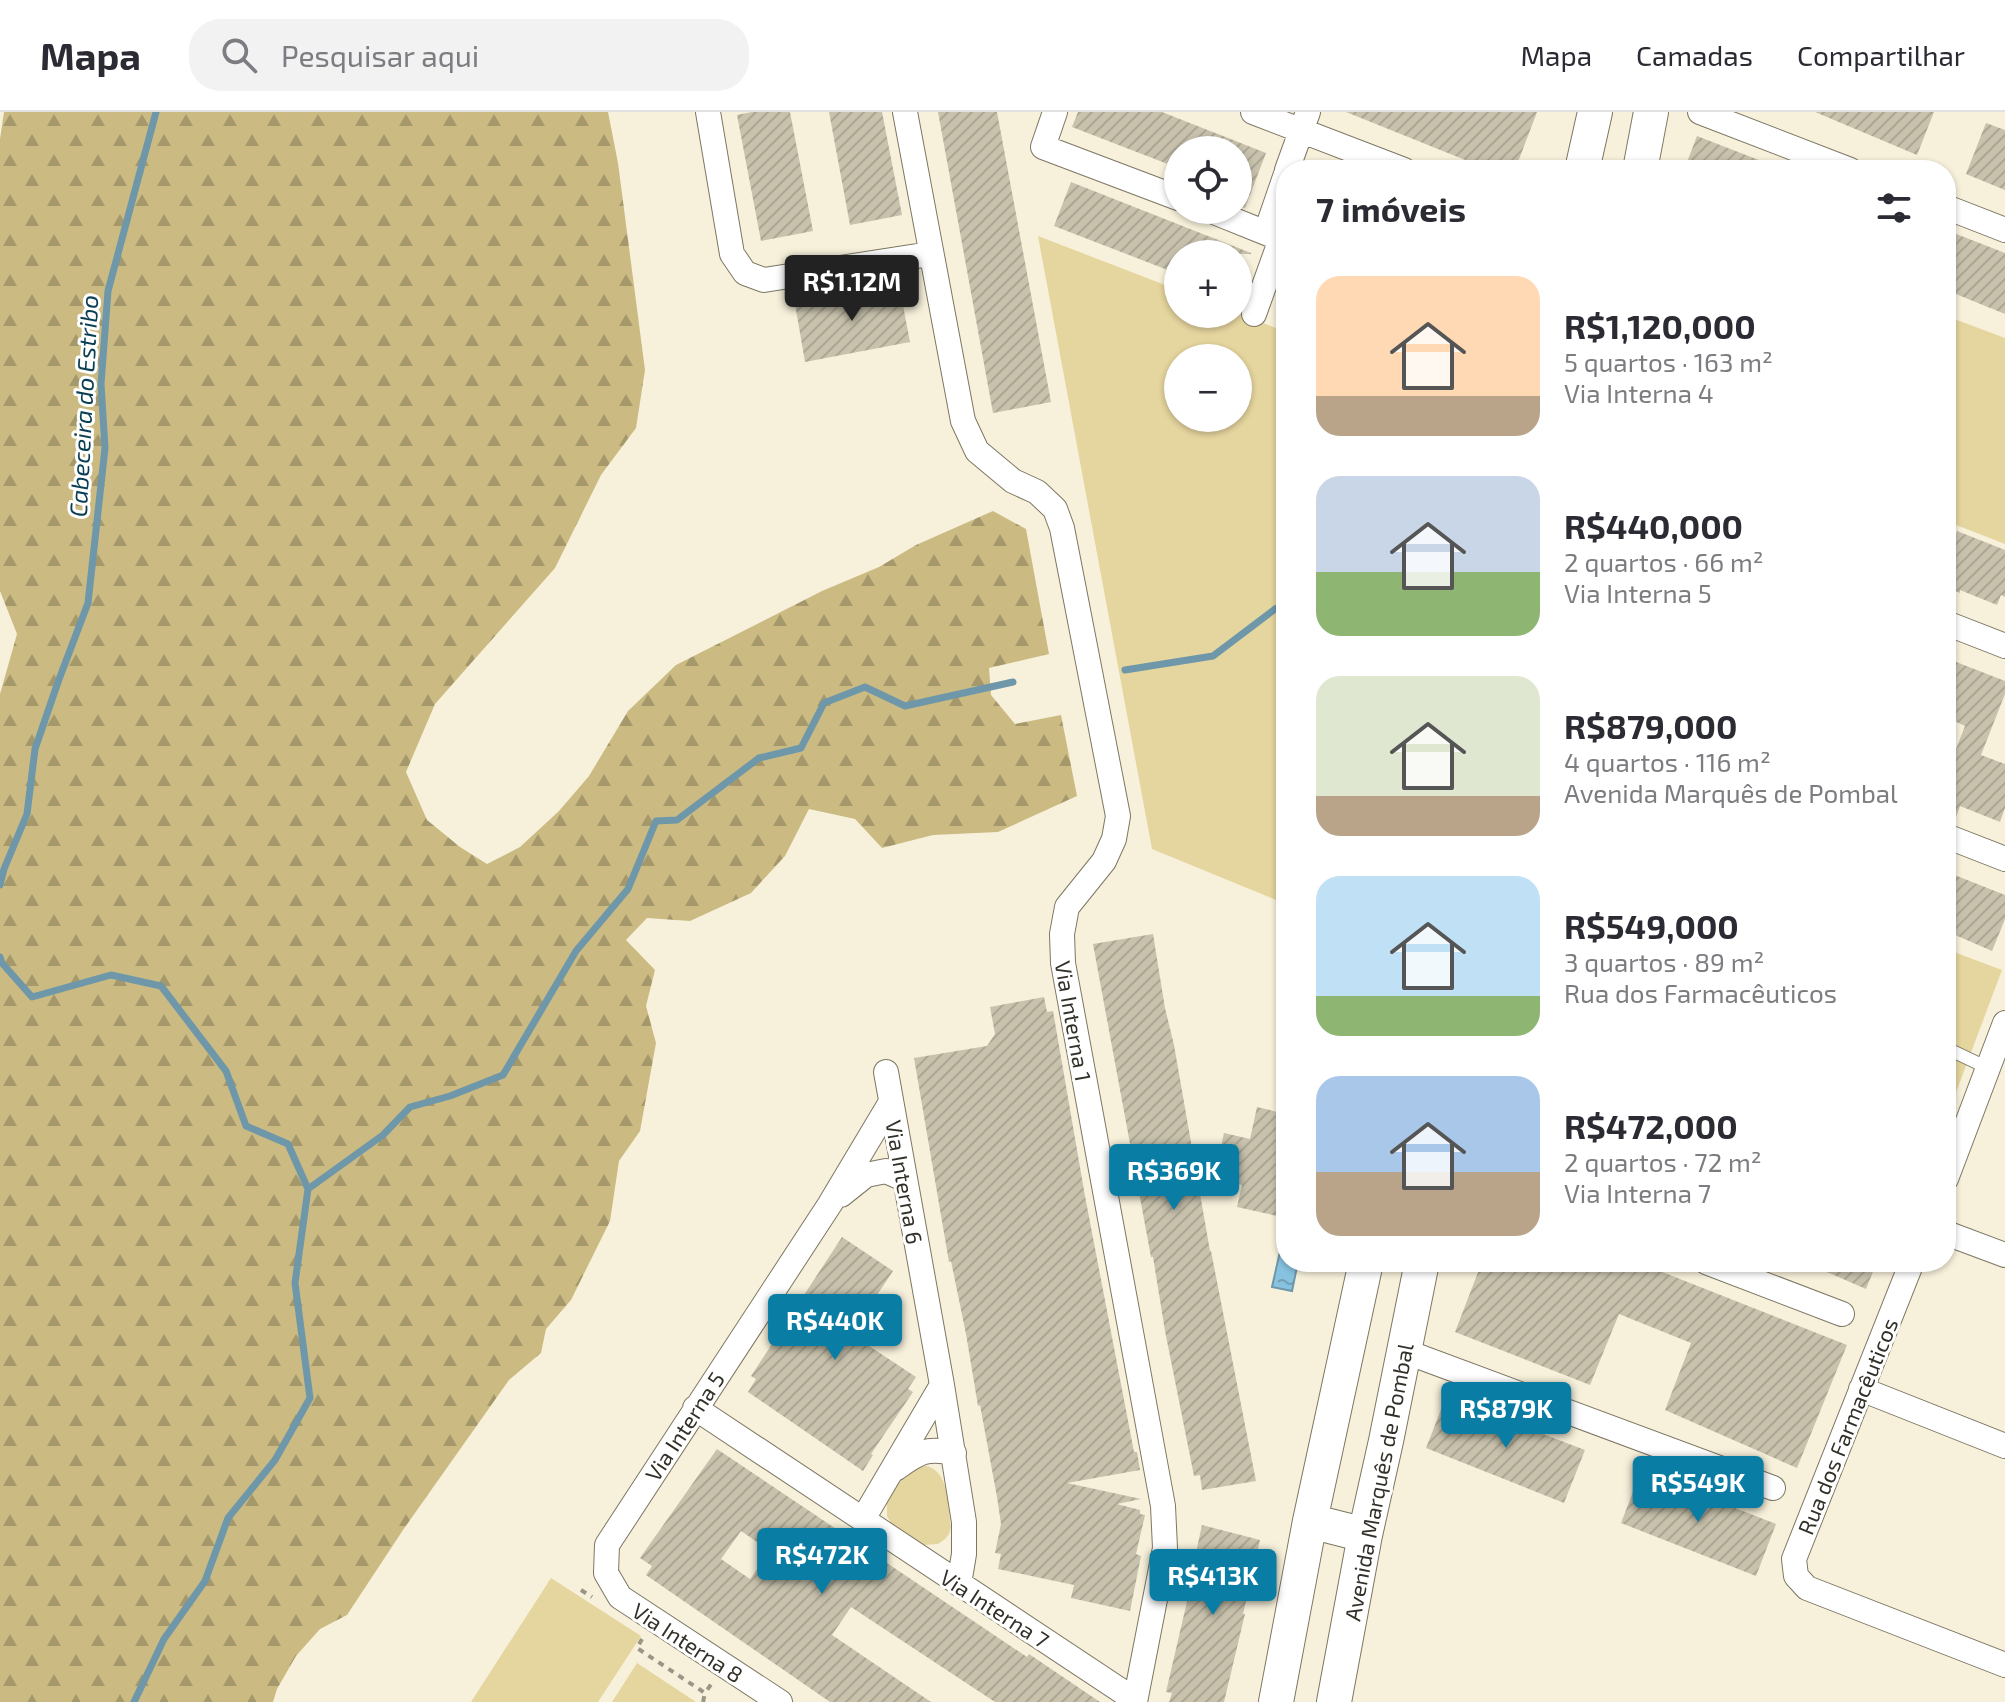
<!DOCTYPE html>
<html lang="pt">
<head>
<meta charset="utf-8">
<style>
  :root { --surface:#fff; --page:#f2f2f3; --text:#2b2b33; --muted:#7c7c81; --line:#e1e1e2; --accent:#0a7da5 }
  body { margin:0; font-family:"Exo 2",sans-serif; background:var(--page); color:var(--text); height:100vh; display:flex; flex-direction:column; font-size:30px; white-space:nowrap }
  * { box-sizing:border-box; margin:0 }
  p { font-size:26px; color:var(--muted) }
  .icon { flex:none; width:44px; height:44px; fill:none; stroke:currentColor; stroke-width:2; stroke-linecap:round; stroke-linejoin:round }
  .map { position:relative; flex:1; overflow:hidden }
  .sheet { position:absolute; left:1276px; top:48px; width:680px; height:1112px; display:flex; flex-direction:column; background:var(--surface); border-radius:32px; box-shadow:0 2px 6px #0004 }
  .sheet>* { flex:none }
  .fabs { position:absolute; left:1164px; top:24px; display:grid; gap:16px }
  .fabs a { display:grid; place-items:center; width:88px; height:88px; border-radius:50%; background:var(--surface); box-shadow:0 2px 6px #0004; font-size:40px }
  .price { position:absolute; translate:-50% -68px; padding:0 18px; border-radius:8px; background:var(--accent); color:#fff; font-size:26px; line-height:52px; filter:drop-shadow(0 2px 4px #0008) }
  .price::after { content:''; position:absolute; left:50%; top:48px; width:24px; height:18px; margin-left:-12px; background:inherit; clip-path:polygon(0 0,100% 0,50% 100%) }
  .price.on { background:#222; color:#fff }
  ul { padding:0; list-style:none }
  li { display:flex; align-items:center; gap:24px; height:200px; padding:0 40px }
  li span { display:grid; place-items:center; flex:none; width:224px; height:160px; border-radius:24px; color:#555 }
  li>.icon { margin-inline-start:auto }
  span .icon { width:96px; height:96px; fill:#fffc; stroke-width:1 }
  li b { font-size:34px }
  h2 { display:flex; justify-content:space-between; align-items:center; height:96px; padding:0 40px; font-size:34px }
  header { display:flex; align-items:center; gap:48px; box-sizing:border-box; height:112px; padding:0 40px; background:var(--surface); border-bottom:2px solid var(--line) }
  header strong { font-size:38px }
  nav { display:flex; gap:44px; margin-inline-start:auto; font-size:28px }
  .search { width:560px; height:72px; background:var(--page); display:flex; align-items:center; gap:20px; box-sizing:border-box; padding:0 28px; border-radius:32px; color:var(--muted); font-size:30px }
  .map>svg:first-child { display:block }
  .green { fill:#e5d59e; fill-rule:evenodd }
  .forest { fill:url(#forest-firs) }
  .water { fill:url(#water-ripples); stroke:#6e97aa; stroke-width:2 }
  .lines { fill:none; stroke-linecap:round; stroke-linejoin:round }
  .stream { stroke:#6e97aa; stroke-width:7 }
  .building { fill:url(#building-hatch); fill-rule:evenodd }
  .lane-casing { stroke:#7c7663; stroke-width:14 }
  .street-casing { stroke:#7c7663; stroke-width:26 }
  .secondary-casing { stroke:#7c7663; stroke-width:36 }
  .path { stroke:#9a9687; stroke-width:4; stroke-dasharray:6 6; stroke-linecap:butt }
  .lane { stroke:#fff; stroke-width:12 }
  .street { stroke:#fff; stroke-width:24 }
  .secondary { stroke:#fff; stroke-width:34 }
  .labels { text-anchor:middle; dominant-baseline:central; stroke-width:6; stroke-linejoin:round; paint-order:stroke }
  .street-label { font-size:22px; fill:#323028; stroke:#fff }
  .water-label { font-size:24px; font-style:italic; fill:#093e53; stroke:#fff }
</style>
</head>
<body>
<header>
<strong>Mapa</strong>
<div class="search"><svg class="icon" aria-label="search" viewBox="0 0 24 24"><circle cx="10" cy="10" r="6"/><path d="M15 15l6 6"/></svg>Pesquisar aqui</div>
<nav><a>Mapa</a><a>Camadas</a><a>Compartilhar</a></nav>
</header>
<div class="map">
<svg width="2005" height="1590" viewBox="0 0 2005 1590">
  <defs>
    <pattern id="forest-firs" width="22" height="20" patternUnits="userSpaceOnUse" patternTransform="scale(2)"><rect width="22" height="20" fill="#cbbb83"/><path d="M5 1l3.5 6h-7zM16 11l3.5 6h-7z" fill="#a5986b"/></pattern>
    <pattern id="water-ripples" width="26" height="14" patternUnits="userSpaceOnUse" patternTransform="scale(2)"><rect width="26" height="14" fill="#87c3e1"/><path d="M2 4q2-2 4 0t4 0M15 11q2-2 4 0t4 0" fill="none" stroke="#6f9fb6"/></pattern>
    <pattern id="building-hatch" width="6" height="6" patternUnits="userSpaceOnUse" patternTransform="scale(2)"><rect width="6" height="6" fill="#c8c2ad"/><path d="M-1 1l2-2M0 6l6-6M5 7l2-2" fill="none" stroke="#aca795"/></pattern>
  </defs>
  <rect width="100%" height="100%" fill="#f7f1db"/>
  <path class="green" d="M1038,124L1178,178V202L1238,201L1286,220V792L1152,737ZM1178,246H1238V306H1178Z
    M1949,205L2005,226V432L1946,409V212Z
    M1946,837L2002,858L1946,1007Z
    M917,1353C950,1352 947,1389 951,1415L949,1422L945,1427L938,1432L924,1433L891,1411L887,1404V1389L908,1358Z
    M551,1466L641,1524L598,1590H471Z
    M637,1551L696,1590H612Z"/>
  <path class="forest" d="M4,0H608L618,51L645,258L636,316L601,363L555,456L435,592L406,660L427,708L460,735L487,752L520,735L559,699L589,664L628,599L676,553L822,479L879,455L916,433L993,399L1026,417L1049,542L989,556L991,583L1015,612L1061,603L1077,684L998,720L933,723L882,736L855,707L809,697L785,744L751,781L690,809L647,806L626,828L655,858L646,894L656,931L640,1019L619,1049L610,1109L571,1188L546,1217L541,1241L509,1268L403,1418L347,1503L320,1517L296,1544L277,1577L273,1590H0V582L17,522L0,479V27Z"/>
  <path class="water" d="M1283,1126H1286V1150H1298L1292,1179L1272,1175Z"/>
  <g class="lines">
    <path class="stream" d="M1125,558L1213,544L1275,497L1286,492
      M0,773L4,757L27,702L35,637L58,570L88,491L105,336L101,272L108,179L156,0
      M0,845L2,851L32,885L111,863L161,874L226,959L246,1014L288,1032L308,1077L295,1171L310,1286L275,1348L228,1406L205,1469L164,1527L134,1590
      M308,1077L383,1023L410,995L450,984L503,963L576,839L628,777L656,709L677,708L759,646L801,636L824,591L865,575L905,594L1013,570"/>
  </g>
  <path class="building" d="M752,0H790L813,119L761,129L737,3Z
    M829,0H882L902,103L850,113Z
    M938,0H997L1051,290L993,301Z
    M1078,0H1162L1266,41L1245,96L1238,94V38H1178V56L1072,15Z
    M1346,0H1537L1515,58H1490Z
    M1815,0H1934L1917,43Z
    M1986,11L2005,18V78L1966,62Z
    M1697,24L1782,57L1781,58H1684Z
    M1071,70L1251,141V142H1178V162L1054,114Z
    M1946,118L2005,141V202L1946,178Z
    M899,172L910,230L805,250L795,192Z
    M1957,419L2005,438V485L2001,483L1997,493L1960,478V481L1946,475V432L1952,434Z
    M1946,546L2005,569V582L1981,643L2005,652V696L2000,710L1960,694L1954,711L1946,709V648L1951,650L1965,614L1946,605Z
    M1952,762L2005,783V807L1992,839L1946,819V777Z
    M1153,822L1165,896L1174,933L1210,1139H1211L1256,1369L1202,1378L1200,1363L1194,1364L1165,1219L1153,1145H1151L1093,832Z
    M1044,885L1047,900L1053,899L1085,1084L1134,1340H1137L1140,1358L1067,1371L1141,1387L1117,1392L1140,1398V1402L1145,1403L1136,1442L1141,1444L1130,1499L1071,1486L1074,1473L998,1457L1001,1442L995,1441L1001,1412L997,1385L980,1293L978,1294L966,1222L951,1149L949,1150L914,946L987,934L995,922L990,895Z
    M1257,995L1286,1002V1106L1237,1095L1242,1073L1214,1067L1224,1021L1250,1027Z
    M842,1125L893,1159L851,1222L916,1265L908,1277L913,1280L871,1342L873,1343L863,1359L748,1280L756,1267L751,1264Z
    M1482,1150H1637L1847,1233L1797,1356L1665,1298L1691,1231L1619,1202L1590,1273L1455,1220Z
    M1804,1150H1877L1866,1177Z
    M1446,1285L1585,1338L1564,1391L1426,1336Z
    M717,1337L1027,1545L1029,1542L1100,1590H995L851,1495L832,1523L931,1590H830L646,1463L652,1454L640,1446ZM741,1419L770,1439L750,1467L721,1447Z
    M1641,1359L1776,1412L1756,1464L1621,1411Z
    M1202,1413L1260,1428L1243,1502H1245L1224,1590H1169L1172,1581L1166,1580L1192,1468H1190Z"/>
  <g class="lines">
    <g class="lane-casing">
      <path id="lane" d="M1946,936L1988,956"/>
    </g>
    <g class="street-casing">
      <path id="street" d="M708,0L732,142L745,161L764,168L930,142
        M905,0L963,309L977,339L1013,369L1037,380L1055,397L1062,416L1118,704L1114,727L1104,749L1067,795L1062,822L1063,851L1163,1394L1165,1436L1135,1590
        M1055,0L1043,35L1178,86
        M1253,0L1404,58
        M1700,0L1850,58
        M1287,58L1308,0
        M1946,95L2005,118
        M1209,98L1286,129
        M1266,120L1286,62
        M1254,202L1281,127
        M1946,511L2005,534
        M1946,724L2005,747
        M886,960L942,1273L964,1410V1442L959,1472
        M1946,1067L2005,911
        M841,1083L866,1063L886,1059L904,1067
        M1946,1121L2005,1143
        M1706,1150L1842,1202
        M1912,1150L1794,1447L1796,1464L1807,1476L2005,1553
        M1404,1239L1773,1376
        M1861,1277L2005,1334
        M695,1296L1135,1588
        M895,1357C918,1341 924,1335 954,1341
        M863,1407L942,1273
        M780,1590L620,1485L606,1461L607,1433L830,1092L891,990"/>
    </g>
    <g class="secondary-casing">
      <path id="secondary" d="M1582,58L1595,0
        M1640,58L1651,0
        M1310,1409L1365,1423
        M1276,1590L1310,1409L1366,1150
        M1334,1590L1365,1423L1386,1329L1422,1150"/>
    </g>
    <path class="path" d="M581,1478L592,1485
      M642,1527L637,1536L705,1581L712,1571
      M703,1590L705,1581"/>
    <use href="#lane" class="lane"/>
    <use href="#street" class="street"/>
    <use href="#secondary" class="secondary"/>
  </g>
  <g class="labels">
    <g class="street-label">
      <text transform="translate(1074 909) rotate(80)">Via Interna 1</text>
      <text transform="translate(905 1070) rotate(80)">Via Interna 6</text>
      <text transform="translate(684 1314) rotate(-57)">Via Interna 5</text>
      <text transform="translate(1847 1314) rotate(-68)">Rua dos Farmacêuticos</text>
      <text transform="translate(1378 1370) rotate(-79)">Avenida Marquês de Pombal</text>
      <text transform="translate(995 1496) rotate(33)">Via Interna 7</text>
      <text transform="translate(688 1530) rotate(33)">Via Interna 8</text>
    </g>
    <g class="water-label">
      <text transform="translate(83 294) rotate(-87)">Cabeceira do Estribo</text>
    </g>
  </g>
</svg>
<div class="fabs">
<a><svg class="icon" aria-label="locate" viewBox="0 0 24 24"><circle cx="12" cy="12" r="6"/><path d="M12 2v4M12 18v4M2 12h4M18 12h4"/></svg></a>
<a>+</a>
<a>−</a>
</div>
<b class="price on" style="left:852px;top:211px">R$1.12M</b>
<b class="price" style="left:1174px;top:1100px">R$369K</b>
<b class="price" style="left:835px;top:1250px">R$440K</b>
<b class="price" style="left:1506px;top:1338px">R$879K</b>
<b class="price" style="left:1698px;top:1412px">R$549K</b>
<b class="price" style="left:822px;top:1484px">R$472K</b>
<b class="price" style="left:1213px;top:1505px">R$413K</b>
<section class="sheet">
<h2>7 imóveis<svg class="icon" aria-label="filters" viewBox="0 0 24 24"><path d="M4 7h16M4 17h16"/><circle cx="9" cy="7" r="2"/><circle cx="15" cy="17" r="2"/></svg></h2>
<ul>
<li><span style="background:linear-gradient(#ffd9b3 75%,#b9a48a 0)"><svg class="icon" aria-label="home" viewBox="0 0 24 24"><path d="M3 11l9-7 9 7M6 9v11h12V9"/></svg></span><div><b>R$1,120,000</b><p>5 quartos · 163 m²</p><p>Via Interna 4</p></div></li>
<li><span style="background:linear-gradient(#c9d6e8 60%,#8fb573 0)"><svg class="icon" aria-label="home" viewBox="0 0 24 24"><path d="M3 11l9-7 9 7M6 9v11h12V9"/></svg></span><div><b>R$440,000</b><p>2 quartos · 66 m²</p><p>Via Interna 5</p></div></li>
<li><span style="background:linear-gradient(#dfe7d0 75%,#b9a48a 0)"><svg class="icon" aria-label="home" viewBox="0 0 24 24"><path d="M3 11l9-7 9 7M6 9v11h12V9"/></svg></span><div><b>R$879,000</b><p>4 quartos · 116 m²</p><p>Avenida Marquês de Pombal</p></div></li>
<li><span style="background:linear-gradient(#bfe0f5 75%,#8fb573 0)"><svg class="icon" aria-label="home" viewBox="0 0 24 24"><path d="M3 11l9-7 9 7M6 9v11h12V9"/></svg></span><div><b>R$549,000</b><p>3 quartos · 89 m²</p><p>Rua dos Farmacêuticos</p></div></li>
<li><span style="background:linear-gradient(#a9c7e8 60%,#b9a48a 0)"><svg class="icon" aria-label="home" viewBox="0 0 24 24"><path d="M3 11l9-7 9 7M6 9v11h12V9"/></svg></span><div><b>R$472,000</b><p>2 quartos · 72 m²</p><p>Via Interna 7</p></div></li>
</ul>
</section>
</div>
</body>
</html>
